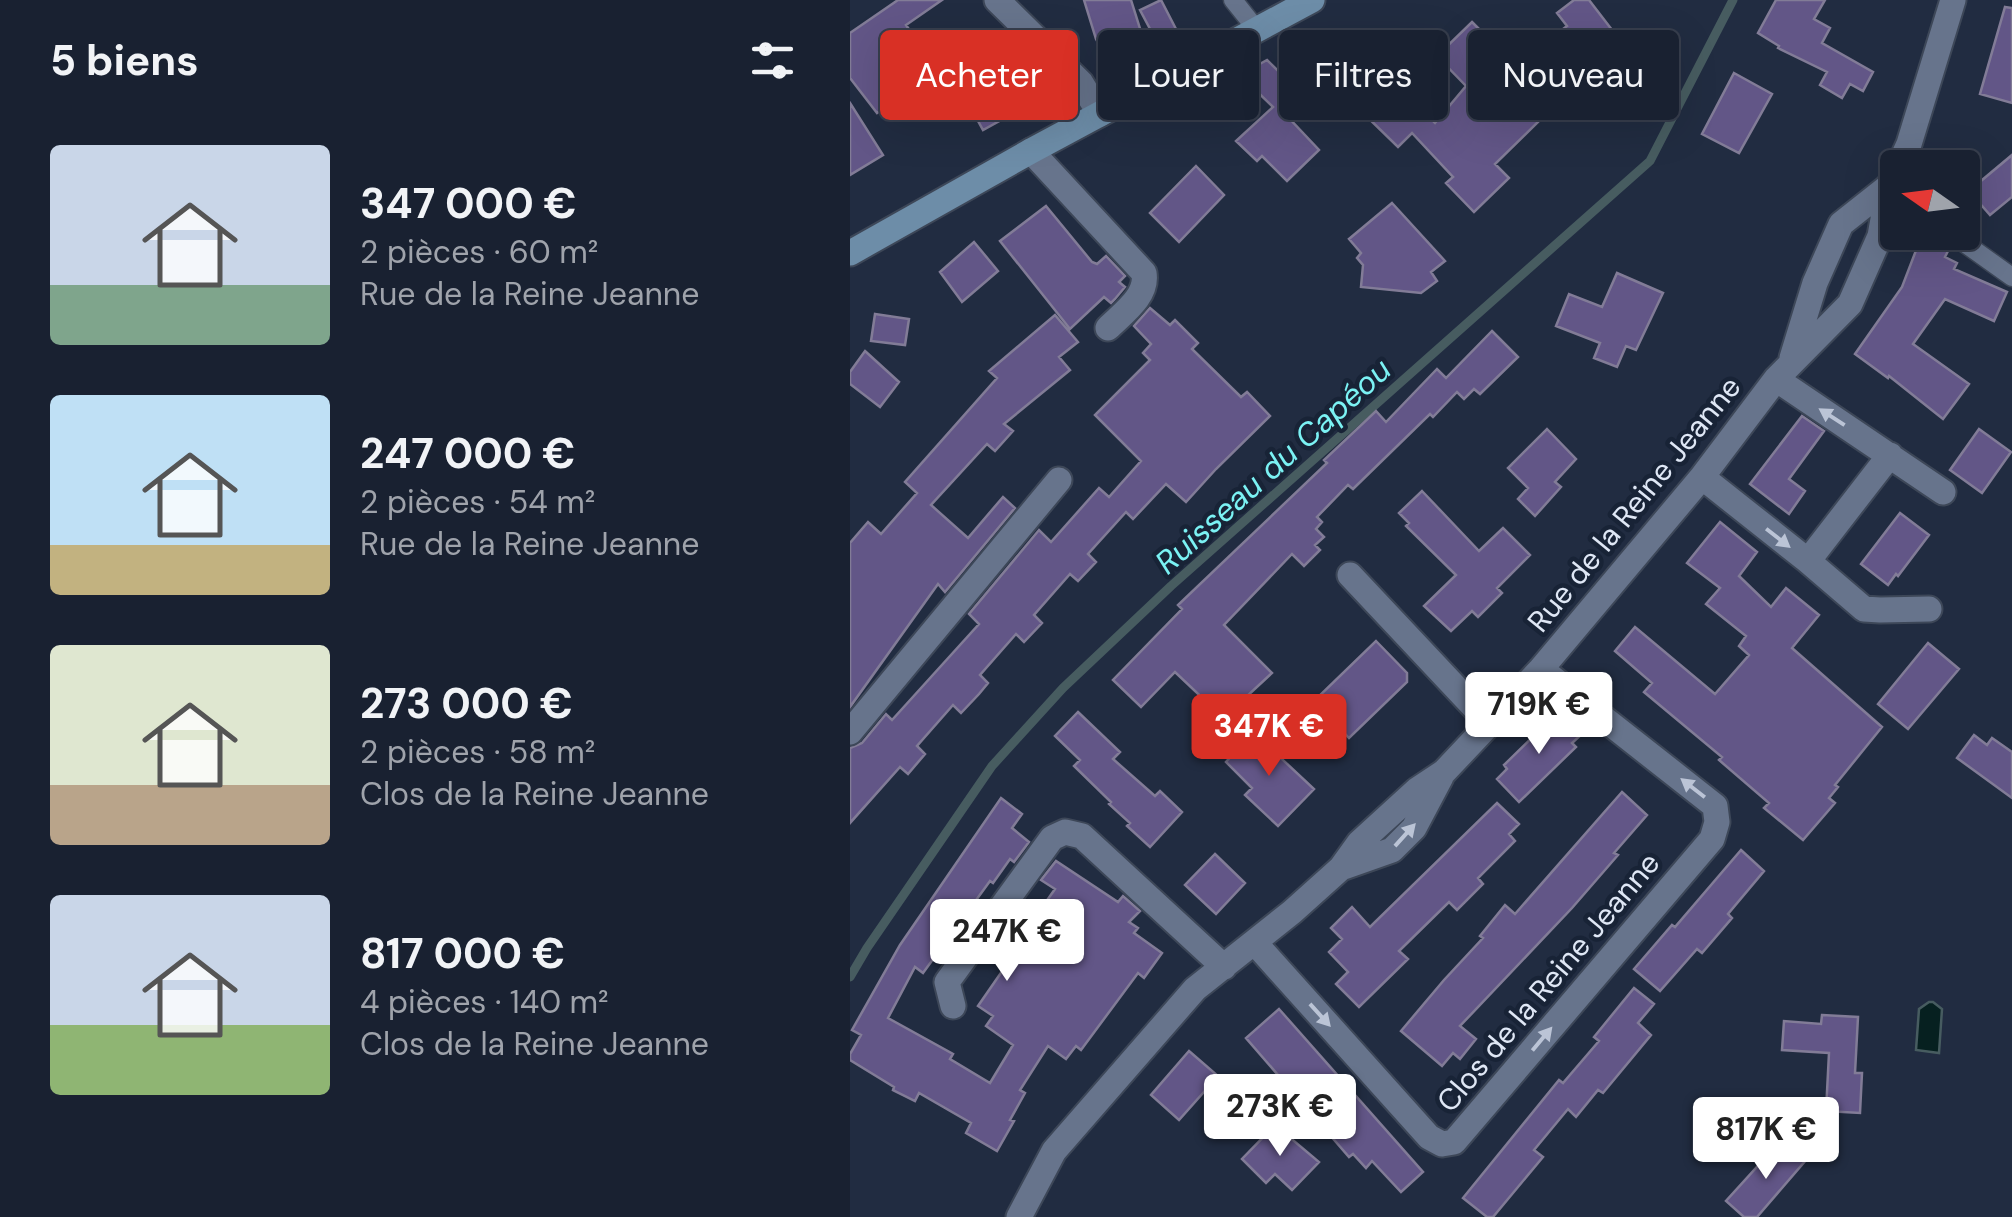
<!DOCTYPE html>
<html lang="fr">
<head>
<meta charset="utf-8">
<style>
  :root { --surface:#192131; --page:#262e3d; --text:#f1f3f6; --muted:#9fa3ab; --line:#373e4d; --accent:#d93025 }
  body { margin:0; font-family:"DM Sans",sans-serif; background:var(--page); color:var(--text); height:100vh; display:flex; flex-direction:column; font-size:38px; white-space:nowrap }
  * { box-sizing:border-box; margin:0 }
  p { font-size:32px; color:var(--muted) }
  .icon { flex:none; width:55px; height:55px; fill:none; stroke:currentColor; stroke-width:2; stroke-linecap:round; stroke-linejoin:round }
  .map { position:relative; flex:1; overflow:hidden }
  .details { display:flex; flex-direction:column; background:var(--surface); width:850px }
  .details>* { flex:none }
  .top-card { position:absolute; left:30px; top:30px; width:950px; height:90px; display:flex; gap:20px }
  .needle { width:65px; rotate:284deg }
  .tools { position:absolute; left:1030px; top:150px; display:grid; gap:20px }
  .tools a { display:grid; place-items:center; width:100px; height:100px; border-radius:10px; background:var(--surface); box-shadow:0 10px 40px #0002,0 0 0 2px var(--line); font-size:50px }
  .price { position:absolute; translate:-50% -85px; padding:0 22px; border-radius:10px; background:#fff; color:#222; font-size:32px; line-height:65px; filter:drop-shadow(0 2px 5px #0008) }
  .price::after { content:''; position:absolute; left:50%; top:60px; width:30px; height:22px; margin-left:-15px; background:inherit; clip-path:polygon(0 0,100% 0,50% 100%) }
  .price.selected { background:var(--accent); color:#fff }
  ul { padding:0; list-style:none }
  li { display:flex; align-items:center; gap:30px; height:250px; padding:0 50px }
  li span { display:grid; place-items:center; flex:none; width:280px; height:200px; border-radius:10px; color:#555 }
  li>.icon { margin-inline-start:auto }
  span .icon { width:120px; height:120px; fill:#fffc; stroke-width:1 }
  li b { font-size:42px }
  h2 { display:flex; justify-content:space-between; align-items:center; height:120px; padding:0 50px; font-size:42px }
  .pill { padding:0 35px; border-radius:10px; background:var(--surface); box-shadow:0 10px 40px #0002,0 0 0 2px var(--line); font-size:35px; line-height:90px }
  .pill.selected { background:var(--accent); color:#fff }
  main { display:flex; flex:1; min-height:0 }
  .map>svg:first-child { display:block }
  .water { fill:#062020; stroke:#475c60; stroke-width:2.5 }
  .lines { fill:none; stroke-linecap:round; stroke-linejoin:round }
  .stream { stroke:#475c60; stroke-width:9 }
  .building { fill:#625687; stroke:#827c97; stroke-width:2.5 }
  .lane-casing { stroke:#3d4758; stroke-width:21 }
  .street-casing { stroke:#3d4758; stroke-width:29 }
  .secondary-casing { stroke:#3d4758; stroke-width:29 }
  .lane { stroke:#67748c; stroke-width:18 }
  .street { stroke:#67748c; stroke-width:25 }
  .secondary { stroke:#6d8da8; stroke-width:25 }
  .oneway { fill:#bbc4d6 }
  .labels { text-anchor:middle; dominant-baseline:central; stroke-width:9; stroke-linejoin:round; paint-order:stroke }
  .street-label { font-size:30px; fill:#dfe7f5; stroke:#182336 }
  .water-label { font-size:32px; font-style:italic; fill:#7bf2f4; stroke:#182336 }
</style>
</head>
<body>
<main>
<section class="details">
<h2>5 biens<svg class="icon" aria-label="filters" viewBox="0 0 24 24"><path d="M4 7h16M4 17h16"/><circle cx="9" cy="7" r="2"/><circle cx="15" cy="17" r="2"/></svg></h2>
<ul>
<li><span style="background:linear-gradient(#c9d6e8 70%,#7fa58c 0)"><svg class="icon" aria-label="home" viewBox="0 0 24 24"><path d="M3 11l9-7 9 7M6 9v11h12V9"/></svg></span><div><b>347 000 €</b><p>2 pièces · 60 m²</p><p>Rue de la Reine Jeanne</p></div></li>
<li><span style="background:linear-gradient(#bfe0f5 75%,#c2b280 0)"><svg class="icon" aria-label="home" viewBox="0 0 24 24"><path d="M3 11l9-7 9 7M6 9v11h12V9"/></svg></span><div><b>247 000 €</b><p>2 pièces · 54 m²</p><p>Rue de la Reine Jeanne</p></div></li>
<li><span style="background:linear-gradient(#dfe7d0 70%,#b9a48a 0)"><svg class="icon" aria-label="home" viewBox="0 0 24 24"><path d="M3 11l9-7 9 7M6 9v11h12V9"/></svg></span><div><b>273 000 €</b><p>2 pièces · 58 m²</p><p>Clos de la Reine Jeanne</p></div></li>
<li><span style="background:linear-gradient(#c9d6e8 65%,#8fb573 0)"><svg class="icon" aria-label="home" viewBox="0 0 24 24"><path d="M3 11l9-7 9 7M6 9v11h12V9"/></svg></span><div><b>817 000 €</b><p>4 pièces · 140 m²</p><p>Clos de la Reine Jeanne</p></div></li>
</ul>
</section>
<div class="map">
<svg width="1162" height="1217" viewBox="0 0 1162 1217">
  <rect width="100%" height="100%" fill="#212c41"/>
  <path class="water" d="M1079,1002H1083L1092,1009L1089,1053L1066,1050L1069,1009Z"/>
  <g class="lines">
    <path class="stream" d="M0,977L17,948L142,766L213,688L321,586L800,161L883,0"/>
  </g>
  <path class="building" d="M48,0H92L56,25L78,57L58,72L66,84L27,113L0,78V33Z
    M234,0H281L292,35L255,55L246,39Z
    M311,0L327,31L307,42L290,10Z
    M724,0H739L779,52L736,85L700,39L717,26L707,13Z
    M926,0H975L964,19L980,28L972,43L1023,72L1013,91L1000,84L992,98L970,85L977,72L928,48L929,46L908,33Z
    M1155,7L1162,8V103L1130,94Z
    M622,22L657,57L642,72L689,121L645,164L659,178L624,212L596,183L603,177L562,133L548,147L510,110L541,80L585,123L616,86L587,56Z
    M417,60L457,99L438,117L469,150L437,181L412,156L407,161L386,141L423,107L390,75Z
    M884,73L922,94L889,153L852,134Z
    M142,98L153,119L133,130L122,110Z
    M0,103L33,155L0,175Z
    M1162,155V197L1140,215L1119,191Z
    M346,166L374,195L329,242L300,213Z
    M542,203L595,261L581,272L587,281L571,293L511,287L513,265L507,258L511,253L499,239Z
    M196,206L242,262L247,264L256,256L275,276L269,282L275,287L265,299L261,303L254,297L220,329L150,241Z
    M1070,240L1098,251L1095,257L1107,263L1104,269L1157,292L1144,321L1095,299L1063,344L1119,384L1093,419L1039,376L1038,378L1005,354L1052,287Z
    M124,242L148,271L112,302L90,272Z
    M767,273L813,293L786,350L776,346L767,367L744,358L750,343L706,326L719,294L752,307Z
    M300,308L320,325L325,320L348,343L342,349L391,397L397,392L420,416L366,469L336,502L316,484L283,519L276,512L238,554L246,562L228,581L220,574L184,615L192,623L174,642L166,634L130,675L138,683L129,694L111,713L103,705L67,746L75,754L58,774L50,767L0,823V748L12,743L36,714L42,720L129,624L119,614L189,530L201,542L249,488L259,497L291,461L245,415L300,360L293,353L301,344L284,326Z
    M25,314L59,319L55,345L21,341Z
    M205,315L228,342L209,357L220,370L154,424L163,431L145,451L137,444L81,505L118,538L153,497L165,508L95,592L88,584L0,707V543L18,522L31,534L67,493L55,482L147,378L139,371Z
    M642,331L668,357L630,394L624,389L614,399L607,392L583,417L580,414L503,489L498,485L467,517L472,522L466,529L474,537L465,545L470,550L454,566L442,554L374,625L422,673L395,698L402,704L377,732L356,713L362,707L325,672L291,707L263,680L332,609L328,605L477,463L474,460L526,411L536,422L587,369L596,378Z
    M15,351L49,382L30,407L0,384V372Z
    M952,416L974,431L939,479L955,491L939,514L900,484Z
    M697,429L726,459L705,482L711,487L685,516L668,499L678,488L658,468Z
    M1129,429L1161,452L1132,493L1100,470Z
    M572,491L629,551L653,528L680,555L647,588L652,593L628,617L622,611L601,631L574,606L606,575L556,526L559,523L549,513Z
    M1050,513L1079,535L1048,576L1046,574L1038,585L1011,564Z
    M870,522L907,552L889,576L921,607L936,588L969,615L942,648L1032,727L985,785L988,787L979,798L985,803L953,840L914,808L919,803L869,760L872,757L794,692L802,683L765,651L785,627L865,694L899,655L889,646L896,636L856,604L870,588L837,563Z
    M526,641L557,673V682L499,738L464,701Z
    M1078,643L1109,669L1058,729L1028,704Z
    M228,712L270,752L263,759L305,796L310,791L332,812L300,847L277,826L280,823L259,804L261,802L224,766L230,760L205,736Z
    M713,714L732,734L722,743L726,747L669,802L647,779L657,769L654,765L699,721L703,724Z
    M403,732L464,789L428,826L395,795L402,788L376,762Z
    M1124,735L1137,745L1142,738L1162,752V798L1107,758Z
    M772,792L797,815L764,853L768,855L722,908L610,1026L626,1039L610,1059L603,1053L592,1066L551,1031L594,980L633,938L630,936L655,905L665,914Z
    M151,798L172,814L162,828L179,842L164,862L160,859L143,883L140,881L73,973L65,967L38,1018L103,1054L100,1059L140,1083L163,1045L136,1026L143,1016L128,1006L189,918L186,916L205,889L191,880L206,861L268,902L273,896L290,911L279,922L288,928L284,933L312,953L294,978L288,973L231,1050L226,1046L216,1059L198,1046L170,1090L175,1093L160,1120L164,1121L147,1151L116,1133L121,1123L69,1093L65,1101L43,1090L44,1087L0,1060V1054L11,1035L2,1030L50,945Z
    M647,803L669,824L659,834L665,841L628,878L633,884L607,910L599,902L549,951L558,959L509,1007L486,984L498,972L479,952L492,939L481,928L502,907L520,927Z
    M891,850L914,871L878,914L882,918L852,953L847,949L810,991L784,969L822,925L825,927Z
    M365,854L395,883L366,914L335,885Z
    M784,988L804,1004L788,1023L801,1035L753,1093L748,1090L726,1117L718,1109L684,1150L693,1157L643,1217H637L613,1198L709,1080L713,1083L749,1041L744,1037Z
    M429,1009L573,1172L551,1192L522,1161L516,1168L503,1154L499,1157L396,1038Z
    M972,1015L1008,1017L1005,1073H1012L1010,1113L976,1111L979,1053L932,1050L934,1021L971,1024Z
    M339,1051L368,1076L329,1120L301,1095Z
    M425,1125L469,1162L442,1190L425,1174L416,1183L392,1159Z
    M936,1142L956,1160L907,1217H894L876,1201L916,1157L919,1159Z"/>
  <g class="lines">
    <g class="lane-casing">
      <path id="lane" d="M383,0L407,30
        M1099,232L1162,277"/>
    </g>
    <g class="street-casing">
      <path id="street" d="M147,0L231,83L250,114
        M181,151L294,273C298,296 273,313 258,328
        M1048,168L1059,144L1103,0
        M942,358L965,283L991,224L1039,186
        M926,379L1093,492
        M852,477L958,561L1040,455
        M958,561L1014,609L1030,610L1079,609
        M500,575L639,723
        M0,732L209,480
        M491,868L542,850L564,828L591,777
        M405,943L579,1137L592,1144L604,1142L862,839L867,822L865,806L691,669
        M103,1006L97,982L202,838L215,832L232,836L374,967
        M169,1217L204,1151L345,989L442,912L491,868L509,843L567,790L594,772L691,669L852,477L926,379L1000,304L1030,236L1039,186L1048,168"/>
    </g>
    <g class="secondary-casing">
      <path id="secondary" d="M0,253L181,151L462,0"/>
    </g>
    <use href="#lane" class="lane"/>
    <use href="#street" class="street"/>
    <use href="#secondary" class="secondary"/>
  </g>
  <defs><path id="oneway-solid" d="M-6-.8H1V-3.2L6.5 0L1 3.2V.8H-6Z" transform="scale(2.5)"/></defs>
  <g class="oneway">
    <use href="#oneway-solid" transform="translate(982 417) rotate(-147)"/>
    <use href="#oneway-solid" transform="translate(928 538) rotate(38)"/>
    <use href="#oneway-solid" transform="translate(843 788) rotate(-142)"/>
    <use href="#oneway-solid" transform="translate(555 835) rotate(-48)"/>
    <use href="#oneway-solid" transform="translate(470 1015) rotate(48)"/>
    <use href="#oneway-solid" transform="translate(692 1039) rotate(-50)"/>
  </g>
  <g class="labels">
    <g class="street-label">
      <text transform="translate(784 504) rotate(-51)">Rue de la Reine Jeanne</text>
      <text transform="translate(698 982) rotate(-50)">Clos de la Reine Jeanne</text>
    </g>
    <g class="water-label">
      <text transform="translate(423 466) rotate(-42)">Ruisseau du Capéou</text>
    </g>
  </g>
</svg>
<div class="tools">
<a><svg class="needle" viewBox="-14 -14 28 28"><path d="M0-13l5 13h-10z" fill="#e53935"/><path d="M0 13l5-13h-10z" fill="#9fa3ab"/></svg></a>
</div>
<b class="price" style="left:689px;top:757px">719K €</b>
<b class="price selected" style="left:419px;top:779px">347K €</b>
<b class="price" style="left:157px;top:984px">247K €</b>
<b class="price" style="left:430px;top:1159px">273K €</b>
<b class="price" style="left:916px;top:1182px">817K €</b>
<div class="top-card">
<a class="pill selected">Acheter</a>
<a class="pill">Louer</a>
<a class="pill">Filtres</a>
<a class="pill">Nouveau</a>
</div>
</div>
</main>
</body>
</html>
